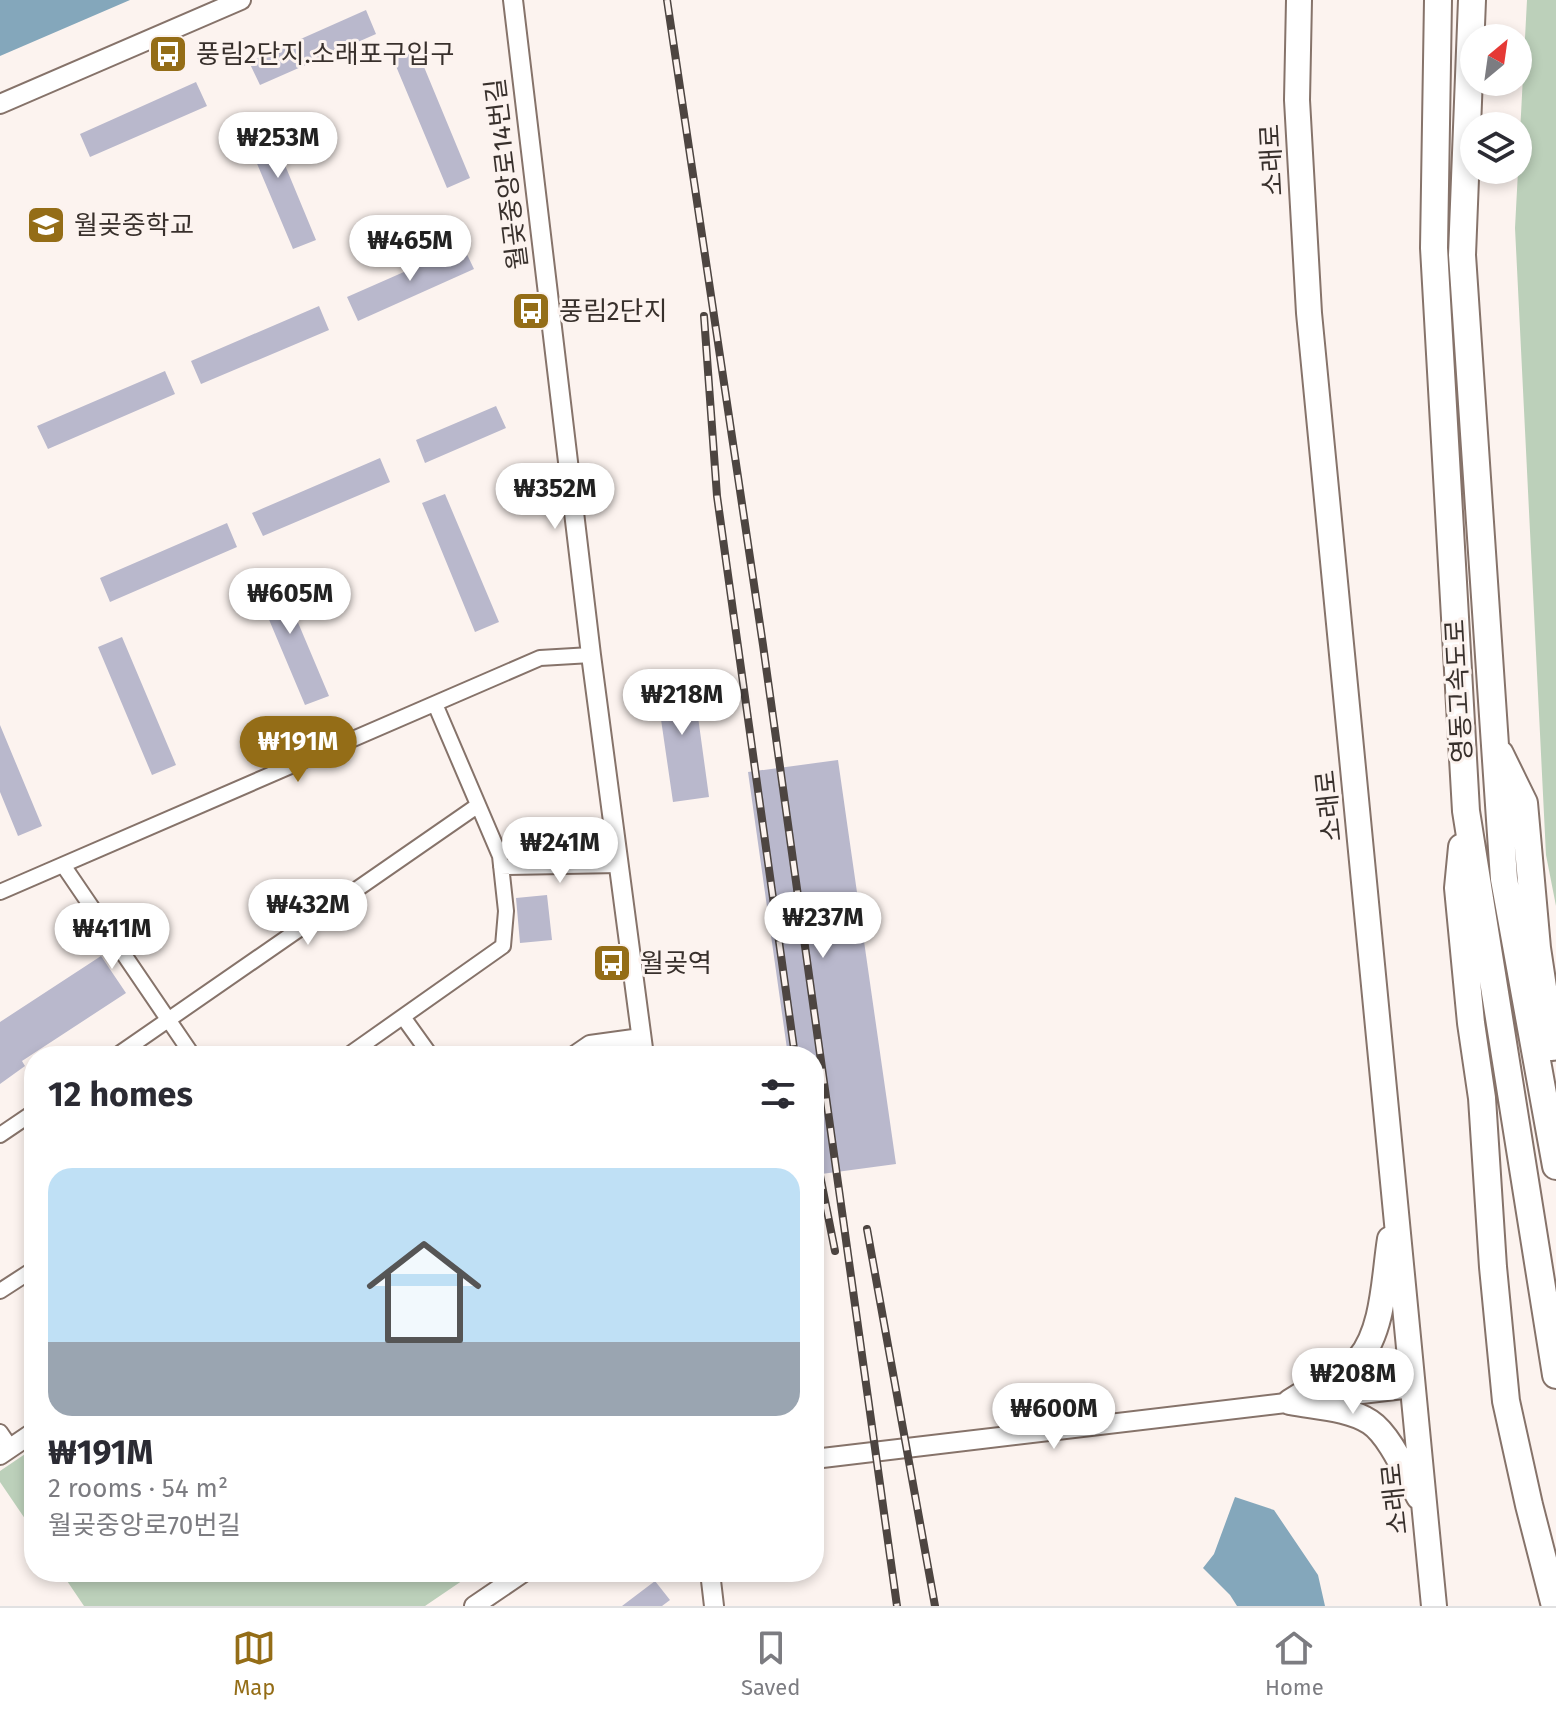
<!DOCTYPE html>
<html lang="en">
<head>
<meta charset="utf-8">
<style>
  :root { --surface:#fff; --page:#f2f2f3; --text:#2b2b33; --muted:#7c7c81; --line:#e1e1e2; --accent:#946d17 }
  body { margin:0; font-family:"Fira Sans","Noto Sans KR",sans-serif; background:var(--page); color:var(--text); height:100vh; display:flex; flex-direction:column; font-size:30px; white-space:nowrap }
  * { box-sizing:border-box; margin:0 }
  p { font-size:26px; color:var(--muted) }
  .icon { flex:none; width:44px; height:44px; fill:none; stroke:currentColor; stroke-width:2; stroke-linecap:round; stroke-linejoin:round }
  .map { position:relative; flex:1; overflow:hidden }
  .panel { position:absolute; left:24px; top:1046px; width:800px; height:536px; display:flex; flex-direction:column; background:var(--surface); border-radius:32px; box-shadow:0 4px 12px #0003 }
  .panel>* { flex:none }
  .needle { width:52px; rotate:29deg }
  .controls { position:absolute; left:1460px; top:24px; display:grid; gap:16px }
  .controls a { display:grid; place-items:center; width:72px; height:72px; border-radius:50%; background:var(--surface); box-shadow:0 4px 12px #0003; font-size:40px }
  .price { position:absolute; translate:-50% -68px; padding:0 18px; border-radius:28px; background:#fff; color:#222; font-size:26px; line-height:52px; filter:drop-shadow(0 2px 4px #0008) }
  .price::after { content:''; position:absolute; left:50%; top:48px; width:24px; height:18px; margin-left:-12px; background:inherit; clip-path:polygon(0 0,100% 0,50% 100%) }
  .price.selected { background:var(--accent); color:#fff }
  ul { padding:0; list-style:none }
  li { display:grid; align-content:center; gap:16px; height:424px; padding:0 24px }
  li+li { border-top:2px solid var(--line) }
  li span { display:grid; place-items:center; height:248px; border-radius:24px; color:#555 }
  li>.icon { margin-inline-start:auto }
  span .icon { width:144px; height:144px; fill:#fffc; stroke-width:1 }
  li b { font-size:34px }
  h2 { display:flex; justify-content:space-between; align-items:center; height:96px; padding:0 24px; font-size:34px }
  .dock { display:flex; justify-content:space-around; align-items:center; height:112px; border-top:2px solid var(--line); background:var(--surface); font-size:22px; color:var(--muted) }
  .dock a { display:grid; justify-items:center; gap:4px }
  .dock .selected { color:var(--accent) }
  .map>svg:first-child { display:block }
  .green { fill:#bcd0ba }
  .water { fill:#84a7bb }
  .building { fill:#b9b8cc }
  .lines { fill:none; stroke-linecap:round; stroke-linejoin:round }
  .minor-casing { stroke:#86736a; stroke-width:18 }
  .tertiary-casing { stroke:#86736a; stroke-width:22 }
  .primary-casing { stroke:#86736a; stroke-width:28 }
  .motorway-casing { stroke:#86736a; stroke-width:30 }
  .minor { stroke:#fff; stroke-width:14 }
  .tertiary { stroke:#fff; stroke-width:18 }
  .primary { stroke:#fff; stroke-width:24 }
  .motorway { stroke:#fff; stroke-width:26 }
  .rail-casing { stroke:#4d4541; stroke-width:8 }
  .rail { stroke:#fcf3ef; stroke-width:5; stroke-dasharray:15; stroke-linecap:butt }
  .labels { text-anchor:middle; dominant-baseline:central; stroke-width:6; stroke-linejoin:round; paint-order:stroke }
  .poi-label { font-size:26px; fill:#38302c; stroke:#fcf3ef; text-anchor:start }
  .street-label { font-size:26px; fill:#38302c; stroke:#fcf3ef }
</style>
</head>
<body>
<div class="map">
<svg width="1556" height="1606" viewBox="0 0 1556 1606">
  <rect width="100%" height="100%" fill="#fcf3ef"/>
  <path class="green" d="M1527,0H1556V906L1546,855L1515,228Z
    M34,1448V1532L0,1482V1471Z
    M61,1572H475L425,1606H84Z"/>
  <path class="water" d="M0,0H130L0,56Z
    M1235,1497L1274,1510L1318,1575L1325,1606H1237L1230,1595L1203,1568L1214,1554Z"/>
  <path class="building" d="M366,10L376,34L260,85L249,62Z
    M417,50L470,178L447,188L393,59Z
    M196,82L207,106L90,157L80,134Z
    M263,112L316,240L293,249L239,121Z
    M463,246L474,269L358,321L347,297Z
    M319,306L329,330L201,384L191,361Z
    M165,371L175,394L48,449L37,426Z
    M496,406L506,428L425,463L416,440Z
    M380,458L390,482L263,536L252,513Z
    M445,494L499,622L475,632L422,503Z
    M227,523L237,547L110,602L100,578Z
    M275,568L329,696L305,705L251,577Z
    M122,637L176,765L152,775L98,647Z
    M692,673L709,797L673,802L655,678Z
    M0,725L42,826L18,836L0,792Z
    M838,760L896,1164L814,1175V1056H788L748,772Z
    M547,895L552,940L520,943L516,898Z
    M101,956L126,993L22,1061L25,1066L0,1084V1022Z
    M655,1581L670,1600L662,1606H622Z"/>
  <g class="lines">
    <g class="minor-casing">
      <path id="minor" d="M63,865L193,1056
        M501,867L619,865
        M0,892L540,658L591,655
        M403,1017L431,1056
        M116,1056L477,806
        M347,1056L503,946L506,911L500,856L435,704
        M0,1135L34,1112
        M0,1291L34,1269
        M0,1432L11,1448"/>
    </g>
    <g class="tertiary-casing">
      <path id="tertiary" d="M513,0L591,655L644,1056
        M0,104L241,0
        M574,1056L590,1045L641,1038
        M0,1455L34,1432
        M814,1459L1412,1388
        M710,1572L714,1606
        M474,1606L524,1572"/>
    </g>
    <g class="primary-casing">
      <path id="primary" d="M1299,0L1297,100L1309,313L1434,1606
        M1290,1402L1359,1359C1384,1330 1384,1276 1390,1239
        M1290,1402C1315,1407 1348,1408 1370,1422C1390,1435 1407,1476 1419,1497"/>
    </g>
    <g class="motorway-casing">
      <path id="motorway" d="M1438,0L1434,248L1466,811L1556,1375
        M1472,0L1462,255L1504,879L1556,1166
        M1500,754L1524,803L1537,948L1552,1047
        M1462,847L1458,888L1471,1023L1482,1098L1493,1267L1506,1401L1529,1505L1555,1606"/>
    </g>
    <use href="#minor" class="minor"/>
    <use href="#tertiary" class="tertiary"/>
    <use href="#primary" class="primary"/>
    <use href="#motorway" class="motorway"/>
    <g class="rail-casing">
      <path id="rail" d="M667,0L763,645L897,1606
        M704,316L717,496L795,1056
        M814,1145L835,1251
        M867,1229L935,1606"/>
    </g>
    <use href="#rail" class="rail"/>
  </g>
  <defs>
    <g id="bus-square" transform="scale(2)"><rect x="-9" y="-9" width="18" height="18" rx="4" fill="#946d17" stroke="#fcf3ef"/><path d="M-5-6H5V4H4V6H2V4H-2V6H-4V4H-5ZM-3.5-4V0h7V-4ZM-3.5 1.2v1.5H-2V1.2ZM2 1.2v1.5H3.5V1.2Z" fill="#fff"/></g>
    <g id="school-square" transform="scale(2)"><rect x="-9" y="-9" width="18" height="18" rx="4" fill="#946d17" stroke="#fcf3ef"/><path d="M0-5L7-2L0 1L-7-2ZM-4 1L0 2.5L4 1V4Q0 6-4 4Z" fill="#fff"/></g>
  </defs>
  <g fill-rule="evenodd">
    <use href="#bus-square" x="168" y="54"/>
    <use href="#school-square" x="46" y="225"/>
    <use href="#bus-square" x="531" y="311"/>
    <use href="#bus-square" x="612" y="963"/>
  </g>
  <g class="labels">
    <g class="poi-label">
      <text x="196" y="54">풍림2단지.소래포구입구</text>
      <text x="74" y="225">월곶중학교</text>
      <text x="559" y="311">풍림2단지</text>
      <text x="640" y="963">월곶역</text>
    </g>
    <g class="street-label">
      <text transform="translate(1272 160) rotate(-93)">소래로</text>
      <text transform="translate(507 174) rotate(-97)">월곶중앙로14번길</text>
      <text transform="translate(1459 691) rotate(-93)">영동고속도로</text>
      <text transform="translate(1329 806) rotate(-96)">소래로</text>
      <text transform="translate(1395 1499) rotate(-96)">소래로</text>
    </g>
  </g>
</svg>
<div class="controls">
<a><svg class="needle" viewBox="-14 -14 28 28"><path d="M0-13l5 13h-10z" fill="#e53935"/><path d="M0 13l5-13h-10z" fill="#7c7c81"/></svg></a>
<a><svg class="icon" aria-label="layers" viewBox="0 0 24 24"><path d="M12 4l9 5-9 5-9-5zM3 14l9 5 9-5"/></svg></a>
</div>
<b class="price" style="left:278px;top:180px">₩253M</b>
<b class="price" style="left:410px;top:283px">₩465M</b>
<b class="price" style="left:555px;top:531px">₩352M</b>
<b class="price" style="left:290px;top:636px">₩605M</b>
<b class="price" style="left:682px;top:737px">₩218M</b>
<b class="price selected" style="left:298px;top:784px">₩191M</b>
<b class="price" style="left:560px;top:885px">₩241M</b>
<b class="price" style="left:308px;top:947px">₩432M</b>
<b class="price" style="left:823px;top:960px">₩237M</b>
<b class="price" style="left:112px;top:971px">₩411M</b>
<b class="price" style="left:1353px;top:1416px">₩208M</b>
<b class="price" style="left:1054px;top:1451px">₩600M</b>
<section class="panel">
<h2>12 homes<svg class="icon" aria-label="filters" viewBox="0 0 24 24"><path d="M4 7h16M4 17h16"/><circle cx="9" cy="7" r="2"/><circle cx="15" cy="17" r="2"/></svg></h2>
<ul>
<li><span style="background:linear-gradient(#bfe0f5 70%,#9aa5b1 0)"><svg class="icon" aria-label="home" viewBox="0 0 24 24"><path d="M3 11l9-7 9 7M6 9v11h12V9"/></svg></span><div><b>₩191M</b><p>2 rooms · 54 m²</p><p>월곶중앙로70번길</p></div></li>
</ul>
</section>
</div>
<nav class="dock">
<a class="selected"><svg class="icon" aria-label="map" viewBox="0 0 24 24"><path d="M3 6l6-2 6 2 6-2v14l-6 2-6-2-6 2zM9 4v14M15 6v14"/></svg>Map</a>
<a><svg class="icon" aria-label="saved" viewBox="0 0 24 24"><path d="M7 4h10v16l-5-4-5 4z"/></svg>Saved</a>
<a><svg class="icon" aria-label="home" viewBox="0 0 24 24"><path d="M3 11l9-7 9 7M6 9v11h12V9"/></svg>Home</a>
</nav>
</body>
</html>
